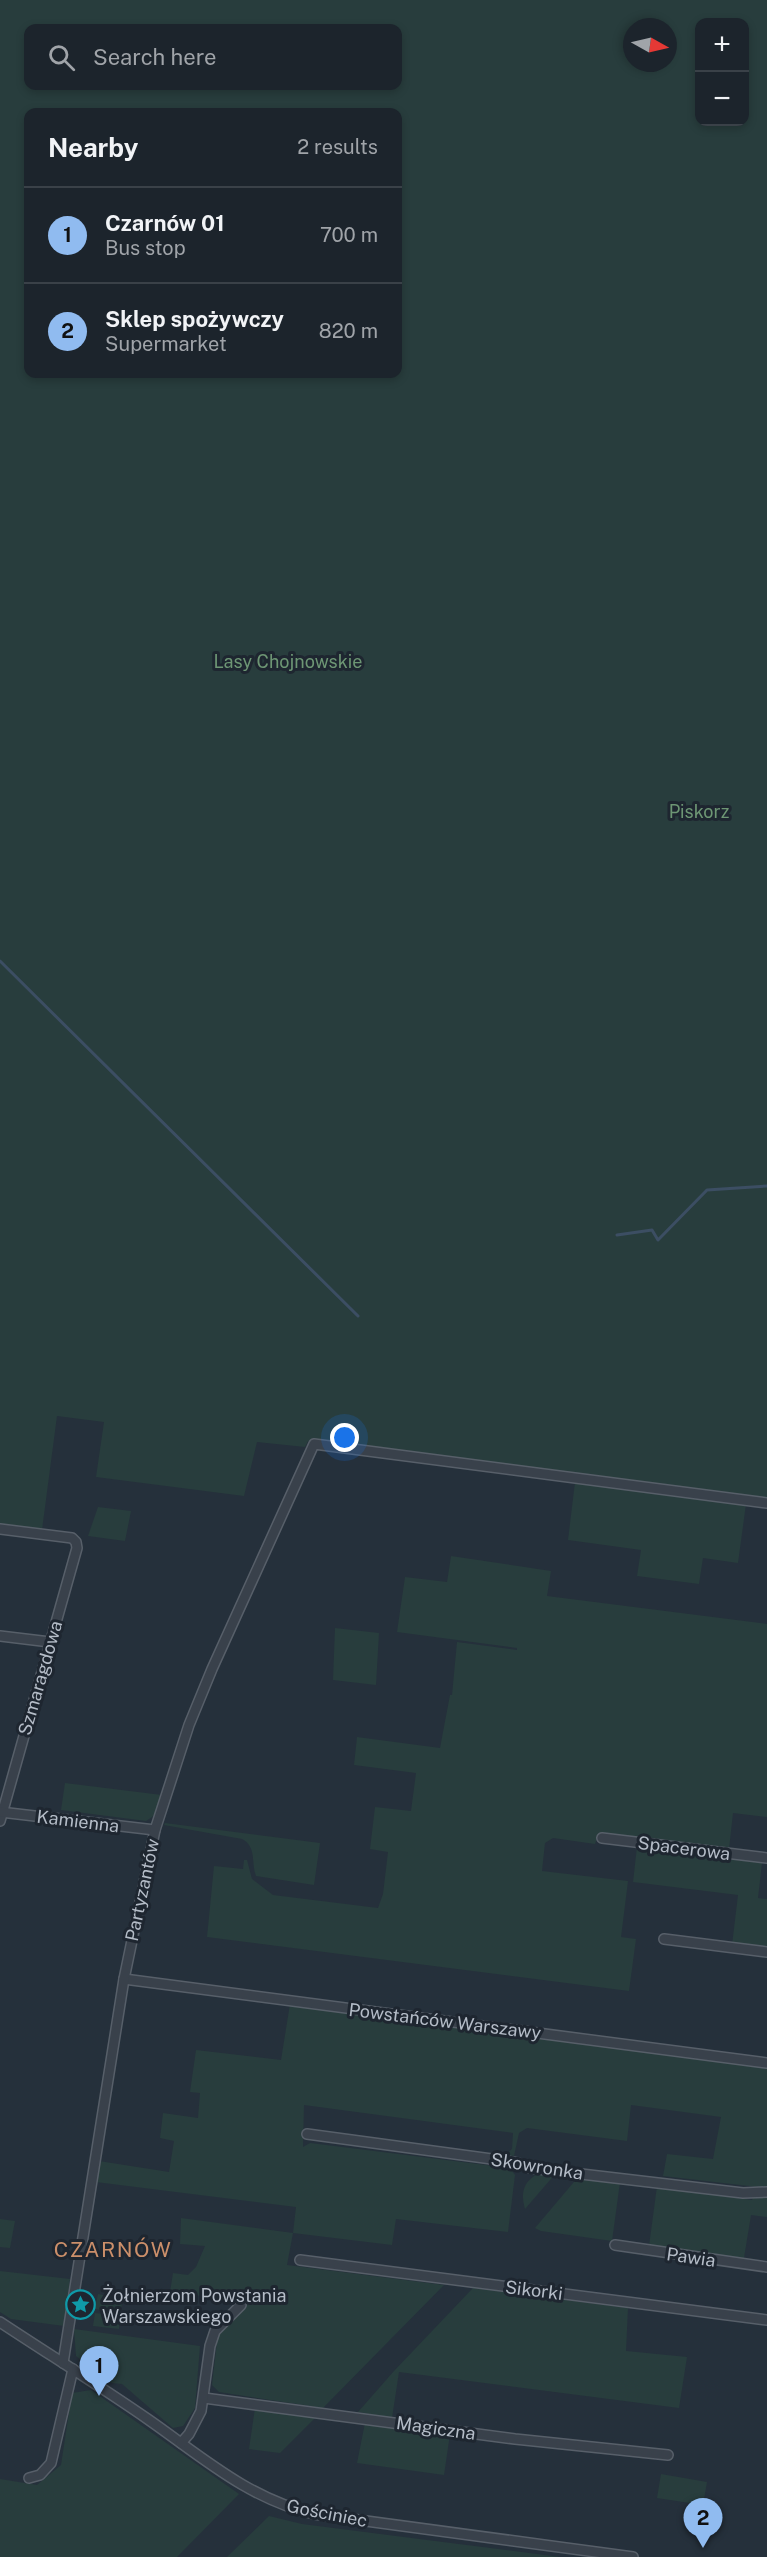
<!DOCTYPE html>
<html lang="en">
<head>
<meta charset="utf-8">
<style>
  :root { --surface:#1c242c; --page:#252c34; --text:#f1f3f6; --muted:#a0a4a9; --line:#3a4148; --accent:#90bbf0 }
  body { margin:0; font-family:"Public Sans",sans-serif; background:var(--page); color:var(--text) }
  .controls { position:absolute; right:18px; top:18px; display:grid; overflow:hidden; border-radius:12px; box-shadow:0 3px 9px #0003 }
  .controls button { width:54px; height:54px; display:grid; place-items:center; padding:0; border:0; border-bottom:2px solid var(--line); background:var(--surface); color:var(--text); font:30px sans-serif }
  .compass { position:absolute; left:623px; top:18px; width:54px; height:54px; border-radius:50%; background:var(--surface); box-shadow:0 3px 9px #0003; rotate:98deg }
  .you { position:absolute; left:345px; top:1438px; width:21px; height:21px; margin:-15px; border:4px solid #fff; border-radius:50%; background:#1a73e8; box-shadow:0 0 0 9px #1a73e833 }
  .badge { display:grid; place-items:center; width:39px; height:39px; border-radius:50%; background:var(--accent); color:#111; font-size:20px; font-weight:700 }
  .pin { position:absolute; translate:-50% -50px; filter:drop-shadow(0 2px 3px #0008) }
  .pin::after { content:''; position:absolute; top:32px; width:21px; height:18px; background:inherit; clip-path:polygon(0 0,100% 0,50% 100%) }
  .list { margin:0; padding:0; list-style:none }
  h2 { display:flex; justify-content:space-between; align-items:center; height:78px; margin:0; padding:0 24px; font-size:26px }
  h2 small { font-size:20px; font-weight:400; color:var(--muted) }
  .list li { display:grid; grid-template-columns:39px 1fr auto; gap:18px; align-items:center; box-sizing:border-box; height:96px; padding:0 24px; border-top:2px solid var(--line) }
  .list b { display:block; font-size:22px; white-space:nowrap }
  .list p { margin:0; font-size:20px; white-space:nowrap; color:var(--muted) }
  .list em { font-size:20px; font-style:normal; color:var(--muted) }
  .icon { flex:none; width:33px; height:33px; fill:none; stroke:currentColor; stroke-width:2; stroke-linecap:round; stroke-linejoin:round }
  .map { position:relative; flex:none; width:767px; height:2557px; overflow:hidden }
  .search { position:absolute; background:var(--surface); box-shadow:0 3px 9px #0003; left:24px; top:24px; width:378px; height:66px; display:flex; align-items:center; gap:15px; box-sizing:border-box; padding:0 21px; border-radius:12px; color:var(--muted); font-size:22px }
  .panel { position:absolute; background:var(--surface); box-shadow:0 3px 9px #0003; left:24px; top:108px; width:378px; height:270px; border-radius:12px }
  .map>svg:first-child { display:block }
  .green { fill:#283d3d; fill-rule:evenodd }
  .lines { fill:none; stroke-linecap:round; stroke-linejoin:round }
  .stream { stroke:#3c4e63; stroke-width:3 }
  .minor-casing { stroke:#575f69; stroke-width:12 }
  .minor { stroke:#39414b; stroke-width:9 }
  .labels { text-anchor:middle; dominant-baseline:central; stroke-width:6; stroke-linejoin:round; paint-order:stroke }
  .park-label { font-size:18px; fill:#6d9674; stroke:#1e2630 }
  .street-label { font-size:18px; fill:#b4bcc7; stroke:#1e2630 }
  .poi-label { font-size:18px; fill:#b4bcc7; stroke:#1e2630; text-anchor:start }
  .quarter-label { font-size:21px; letter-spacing:1.5px; fill:#cc8f6a; stroke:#1e2630 }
</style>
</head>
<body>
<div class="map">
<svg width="767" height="2557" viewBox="0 0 767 2557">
  <rect width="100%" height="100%" fill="#25303b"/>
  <g class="green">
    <path d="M0,0H767V1499L308,1441L305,1447L257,1442L244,1496L96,1477L104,1422L57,1416L42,1530L0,1524ZM700,22H744V122H700ZM632,27H668V63H632ZM28,28H398V86H28ZM28,112H398V374H28Z"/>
    <path d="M575,1482L746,1504L738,1563L703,1558L699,1584L637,1576L641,1550L568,1540Z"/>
    <path d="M98,1507L131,1511L125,1541L88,1536Z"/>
    <path d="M451,1556L551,1571L547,1596L767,1624V1817L733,1813L729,1849L617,1835L615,1837L598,1835L595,1844L553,1838L545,1843L542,1871L628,1881L621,1937L636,1939L629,1991L207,1937L214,1866L243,1869L244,1860H247L252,1879L273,1895L378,1908L383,1894L388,1852L370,1849L375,1807L411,1811L416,1773L354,1765L357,1737L440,1748L450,1695H452L457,1642L517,1650V1648L397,1632L405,1577L447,1582Z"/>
    <path d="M335,1628L379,1633L376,1685L333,1680Z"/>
    <path d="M65,1783L162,1795L155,1815L146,1821L61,1810Z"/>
    <path d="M165,1823L320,1843L314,1885L256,1876C251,1863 257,1847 242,1839L164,1825Z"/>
    <path d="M637,1847L762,1863L758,1898L767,1899V1950L732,1945L738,1895L633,1882Z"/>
    <path d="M290,2004L767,2067V2188L663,2176L667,2154L713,2159L721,2117L631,2105L627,2141L527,2128L519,2133L514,2156L505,2155L512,2149L513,2133L304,2105L303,2147L310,2143L510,2168L515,2175L508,2232L396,2219L392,2245L293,2233L287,2265L444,2285L323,2408L219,2392L212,2385L218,2333L248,2302L170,2292L173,2273L188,2275L196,2267L205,2246L180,2244L181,2218L293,2233L296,2207L96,2182L99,2161L169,2172L174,2141L160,2138L163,2113L198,2118L200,2093L190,2092L196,2050L281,2060Z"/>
    <path d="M540,2173H556L525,2209C520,2192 524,2180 540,2173Z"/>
    <path d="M579,2176L620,2182L612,2241L541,2231L535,2228Z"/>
    <path d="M657,2186L752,2200L754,2195L767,2197V2217L751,2215L744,2258L649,2246Z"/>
    <path d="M0,2219L15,2221L10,2248L0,2247Z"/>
    <path d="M0,2271L70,2279L64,2326L11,2319L0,2312Z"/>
    <path d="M473,2288L628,2308L626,2351L687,2357L679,2408L399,2372L392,2418L358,2412L394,2371Z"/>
    <path d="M98,2294L123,2299L120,2313L95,2309Z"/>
    <path d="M95,2313L120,2316L119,2329L93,2326Z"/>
    <path d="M74,2329L200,2346L195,2408L183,2426L173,2428L122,2384L112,2383L76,2356Z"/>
    <path d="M91,2390L239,2494L177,2557H0V2479L37,2485L61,2465L72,2393Z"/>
    <path d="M255,2408L316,2417L280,2453L249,2449Z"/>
    <path d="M365,2423L450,2434L444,2475L357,2463Z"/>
    <path d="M661,2474L707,2482L703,2505L657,2498Z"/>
    <path d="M269,2516L302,2524L560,2557H227Z"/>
  </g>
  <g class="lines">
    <g class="stream">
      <path d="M0,961L358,1316"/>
      <path d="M617,1235L652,1230L658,1240L707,1190L767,1186"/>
    </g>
    <defs>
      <g id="minor">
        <path d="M0,1529L72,1538L76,1542L77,1548L0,1821"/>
        <path d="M0,1636L50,1642"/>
        <path d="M0,1812L155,1830"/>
        <path d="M602,1838L767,1858"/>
        <path d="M664,1939L767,1952"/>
        <path d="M124,1979L767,2063"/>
        <path d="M307,2134L499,2160L518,2163L530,2168L743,2193L767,2192"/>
        <path d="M615,2245L767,2267"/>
        <path d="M300,2260L767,2320"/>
        <path d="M0,2322C50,2355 100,2386 149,2420C202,2457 249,2499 314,2514L633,2557"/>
        <path d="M63,2363L124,1979L155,1830L189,1725L212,1669L314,1444L767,1503"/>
        <path d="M204,2398L515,2439L668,2455"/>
        <path d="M181,2443L189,2434L201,2411L210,2346L215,2331L241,2305"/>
        <path d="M29,2478L40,2475L51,2463L73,2369"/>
      </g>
    </defs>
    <use href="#minor" class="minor-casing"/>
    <use href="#minor" class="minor"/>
  </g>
  <defs>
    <symbol id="sight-ring" viewBox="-11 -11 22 22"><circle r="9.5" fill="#1e2630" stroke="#0f9aa8" stroke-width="1.5"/><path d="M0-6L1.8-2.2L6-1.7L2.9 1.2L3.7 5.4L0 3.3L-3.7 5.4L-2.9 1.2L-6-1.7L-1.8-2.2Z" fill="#0f9aa8"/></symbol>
  </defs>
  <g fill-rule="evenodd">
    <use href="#sight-ring" x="64" y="2288" width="33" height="33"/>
  </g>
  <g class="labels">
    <g class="park-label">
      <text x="288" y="661">Lasy Chojnowskie</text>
      <text x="699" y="811">Piskorz</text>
    </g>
    <g class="street-label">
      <text transform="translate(40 1678) rotate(-74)">Szmaragdowa</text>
      <text transform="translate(78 1821) rotate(7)">Kamienna</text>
      <text transform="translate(684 1848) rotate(7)">Spacerowa</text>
      <text transform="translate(142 1890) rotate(-78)">Partyzantów</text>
      <text transform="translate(445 2021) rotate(7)">Powstańców Warszawy</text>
      <text transform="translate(537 2166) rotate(9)">Skowronka</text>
      <text transform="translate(691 2257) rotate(8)">Pawia</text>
      <text transform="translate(534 2290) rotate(7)">Sikorki</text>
      <text transform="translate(436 2428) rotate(8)">Magiczna</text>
      <text transform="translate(327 2513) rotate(11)">Gościniec</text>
    </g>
    <g class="poi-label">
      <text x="102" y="2295">Żołnierzom Powstania<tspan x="102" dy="21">Warszawskiego</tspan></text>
    </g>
    <g class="quarter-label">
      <text x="113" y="2249">CZARNÓW</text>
    </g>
  </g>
</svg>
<div class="controls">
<button>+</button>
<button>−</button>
</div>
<svg class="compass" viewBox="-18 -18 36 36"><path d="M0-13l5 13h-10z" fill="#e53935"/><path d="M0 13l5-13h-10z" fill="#a0a4a9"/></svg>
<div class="you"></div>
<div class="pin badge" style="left:99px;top:2396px">1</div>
<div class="pin badge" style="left:703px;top:2548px">2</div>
<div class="search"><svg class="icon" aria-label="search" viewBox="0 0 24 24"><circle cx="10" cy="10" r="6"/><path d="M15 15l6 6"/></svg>Search here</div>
<section class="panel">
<h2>Nearby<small>2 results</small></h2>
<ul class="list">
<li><span class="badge">1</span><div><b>Czarnów 01</b><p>Bus stop</p></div><em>700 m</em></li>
<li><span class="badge">2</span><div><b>Sklep spożywczy</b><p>Supermarket</p></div><em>820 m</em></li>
</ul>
</section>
</div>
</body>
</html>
